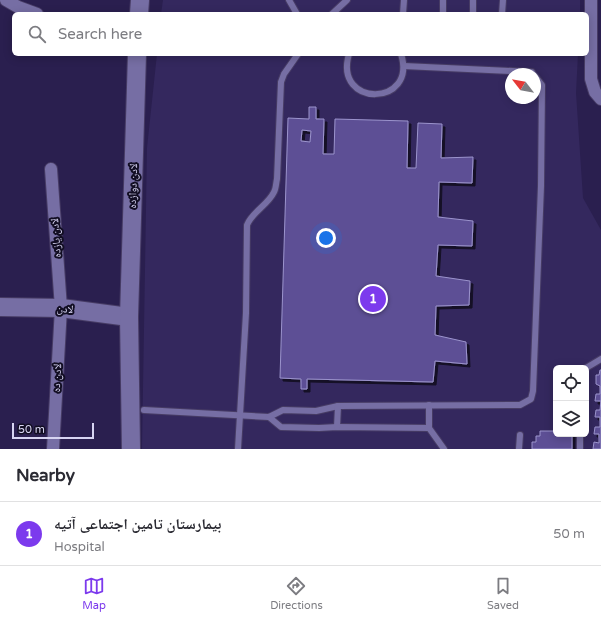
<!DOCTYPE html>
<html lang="en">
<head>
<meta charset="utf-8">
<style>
  :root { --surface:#fff; --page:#f2f2f3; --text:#2b2b33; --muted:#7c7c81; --line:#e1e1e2; --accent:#7c3aed }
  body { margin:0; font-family:"Varela Round","Noto Naskh Arabic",sans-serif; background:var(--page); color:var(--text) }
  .controls { position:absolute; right:12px; bottom:12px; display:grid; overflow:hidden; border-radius:6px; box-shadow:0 2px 10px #0003 }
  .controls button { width:36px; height:36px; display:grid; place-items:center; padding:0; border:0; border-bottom:1px solid var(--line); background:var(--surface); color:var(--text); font:20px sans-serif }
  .compass { position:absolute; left:505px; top:68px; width:36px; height:36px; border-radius:50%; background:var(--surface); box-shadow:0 2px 10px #0003; rotate:301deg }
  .scale { position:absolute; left:12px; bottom:10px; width:82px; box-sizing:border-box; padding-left:4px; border:2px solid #d7d4f2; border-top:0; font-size:11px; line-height:14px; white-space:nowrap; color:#d7d4f2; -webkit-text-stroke:3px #120e23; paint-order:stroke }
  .you { position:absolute; left:326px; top:238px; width:14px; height:14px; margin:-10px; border:3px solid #fff; border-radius:50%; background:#1a73e8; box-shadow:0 0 0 6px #1a73e833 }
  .badge { display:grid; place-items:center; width:26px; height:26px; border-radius:50%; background:var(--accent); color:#fff; font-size:13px; font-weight:700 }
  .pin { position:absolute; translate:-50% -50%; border:2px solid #fff; box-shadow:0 1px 4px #0006 }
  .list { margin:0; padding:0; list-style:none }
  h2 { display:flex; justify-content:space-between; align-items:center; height:52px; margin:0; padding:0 16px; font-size:17px }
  h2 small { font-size:13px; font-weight:400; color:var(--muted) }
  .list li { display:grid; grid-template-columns:26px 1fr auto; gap:12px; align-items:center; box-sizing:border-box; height:64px; padding:0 16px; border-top:1px solid var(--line) }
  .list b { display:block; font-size:15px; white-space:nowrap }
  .list p { margin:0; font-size:13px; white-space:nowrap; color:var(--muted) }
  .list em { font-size:13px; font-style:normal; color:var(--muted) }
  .icon { flex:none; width:22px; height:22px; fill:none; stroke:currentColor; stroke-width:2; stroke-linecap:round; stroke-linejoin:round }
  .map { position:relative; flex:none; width:601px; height:449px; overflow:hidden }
  .search { position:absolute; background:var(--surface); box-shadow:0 2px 10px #0003; left:12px; right:12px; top:12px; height:44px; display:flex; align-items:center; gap:10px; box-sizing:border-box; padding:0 14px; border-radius:6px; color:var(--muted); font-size:15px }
  .sheet { height:116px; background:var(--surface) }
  nav { display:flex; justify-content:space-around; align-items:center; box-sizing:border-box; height:56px; border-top:1px solid var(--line); background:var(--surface); font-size:11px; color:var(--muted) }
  nav a { display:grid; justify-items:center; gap:2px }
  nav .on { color:var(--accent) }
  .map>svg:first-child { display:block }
  .built { fill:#34285e; fill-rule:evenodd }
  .building { fill:#5d5095; stroke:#9c94cd; fill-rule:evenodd; filter:url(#shadow) }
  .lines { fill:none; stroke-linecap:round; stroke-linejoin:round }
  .lane-casing { stroke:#473c65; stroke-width:8 }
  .street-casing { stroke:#473c65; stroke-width:14 }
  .secondary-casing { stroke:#473c65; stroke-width:20 }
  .lane { stroke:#766ea4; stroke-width:6 }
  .street { stroke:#766ea4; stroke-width:12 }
  .secondary { stroke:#766ea4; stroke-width:18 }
  .labels { text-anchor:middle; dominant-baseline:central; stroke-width:4; stroke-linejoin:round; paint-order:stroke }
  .street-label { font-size:11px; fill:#d7d4f2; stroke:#120e23 }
</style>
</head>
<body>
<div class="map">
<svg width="601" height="449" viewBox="0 0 601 449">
  <defs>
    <filter id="shadow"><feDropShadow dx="3" dy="3" stdDeviation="0" flood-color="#0009"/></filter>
  </defs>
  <rect width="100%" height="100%" fill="#2a1f4f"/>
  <g class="built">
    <path d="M163,0H580V14H161Z"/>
    <path d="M157,54H578L576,93L583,198L601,230V449H142L147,148ZM511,74H535V98H511ZM556,368H586V434H556Z"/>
  </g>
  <g class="building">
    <path d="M309,107H316V119H324L323,154H334L335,119L408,121L407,168H416L418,123L442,124L441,158L473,157L472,183L439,182L438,217L473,221L472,246L438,245L436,276L470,281L469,305L436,306L435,335L466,342L467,364L435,361L433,382L307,379V389H301V379L280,378L288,118L309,119ZM302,130L311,131L310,142L301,141Z"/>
    <path d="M600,370H601V449H593L594,442L599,443V434H594L595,427H600V417H595L596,410H600L601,401H595L596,394H600V386L596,384V375H599Z"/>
    <path d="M540,431H556V434H572V449H532V442H536V436H540Z"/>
  </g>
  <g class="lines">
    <defs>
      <g id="lane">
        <path d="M289,0L297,14"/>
        <path d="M332,14L347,0"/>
        <path d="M403,14L404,0"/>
        <path d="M443,14V0"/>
        <path d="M473,14V0"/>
        <path d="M502,14L503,0"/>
        <path d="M349,54C333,108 418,107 401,54"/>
        <path d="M404,66L532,72L533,74"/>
        <path d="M586,368L601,359"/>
        <path d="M429,405V428L444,449"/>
        <path d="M144,410L269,417L283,410L316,411L338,406L520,405L531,399L533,391L541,186L542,85L535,76"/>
        <path d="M269,417L281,427L319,428L337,427L429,428"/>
        <path d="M337,427L338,406"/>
        <path d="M238,449L246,313L247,225C252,212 268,205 274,192C276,189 276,183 277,179L281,82L284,74L298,54"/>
        <path d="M519,449L520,435"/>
        <path d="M580,449V434"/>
      </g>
      <g id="street">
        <path d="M6,0L18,7L37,14"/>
        <path d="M591,0V79L595,92L601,99"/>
        <path d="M51,169L61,308L53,449"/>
      </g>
      <g id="secondary">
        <path d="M139,14L140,0"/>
        <path d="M0,307L61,308L129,317"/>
        <path d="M131,449L129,317L137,54"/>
      </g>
    </defs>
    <use href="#lane" class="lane-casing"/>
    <use href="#street" class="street-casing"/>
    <use href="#secondary" class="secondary-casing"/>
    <use href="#lane" class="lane"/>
    <use href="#street" class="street"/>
    <use href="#secondary" class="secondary"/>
  </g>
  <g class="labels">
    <g class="street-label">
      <text transform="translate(133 186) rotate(-88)">لادن دوازده</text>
      <text transform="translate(56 238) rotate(-94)">لادن یازده</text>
      <text transform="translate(65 309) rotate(5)">لادن</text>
      <text transform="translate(57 378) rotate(-87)">لادن ده</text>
    </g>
  </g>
</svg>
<div class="controls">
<button><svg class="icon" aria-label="locate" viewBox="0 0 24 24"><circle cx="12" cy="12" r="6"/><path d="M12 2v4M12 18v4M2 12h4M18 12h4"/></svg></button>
<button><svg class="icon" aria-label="layers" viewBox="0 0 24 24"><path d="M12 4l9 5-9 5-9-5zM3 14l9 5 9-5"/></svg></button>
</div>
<svg class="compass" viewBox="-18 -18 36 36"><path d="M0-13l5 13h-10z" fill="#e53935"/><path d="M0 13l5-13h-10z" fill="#7c7c81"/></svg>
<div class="scale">50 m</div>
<div class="you"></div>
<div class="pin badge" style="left:373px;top:299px">1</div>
<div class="search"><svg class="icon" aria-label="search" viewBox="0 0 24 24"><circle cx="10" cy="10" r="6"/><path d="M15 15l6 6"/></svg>Search here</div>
</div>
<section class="sheet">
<h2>Nearby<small></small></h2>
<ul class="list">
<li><span class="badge">1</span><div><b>بیمارستان تامین اجتماعی آتیه</b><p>Hospital</p></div><em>50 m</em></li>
</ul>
</section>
<nav>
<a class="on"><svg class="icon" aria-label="map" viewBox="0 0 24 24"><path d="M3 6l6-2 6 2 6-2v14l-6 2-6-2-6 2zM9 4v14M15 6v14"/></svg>Map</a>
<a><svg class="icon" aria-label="directions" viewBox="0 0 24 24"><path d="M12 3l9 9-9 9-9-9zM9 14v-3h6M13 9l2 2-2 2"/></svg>Directions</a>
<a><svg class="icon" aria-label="saved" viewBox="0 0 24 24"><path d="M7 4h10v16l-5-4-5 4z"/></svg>Saved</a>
</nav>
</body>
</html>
